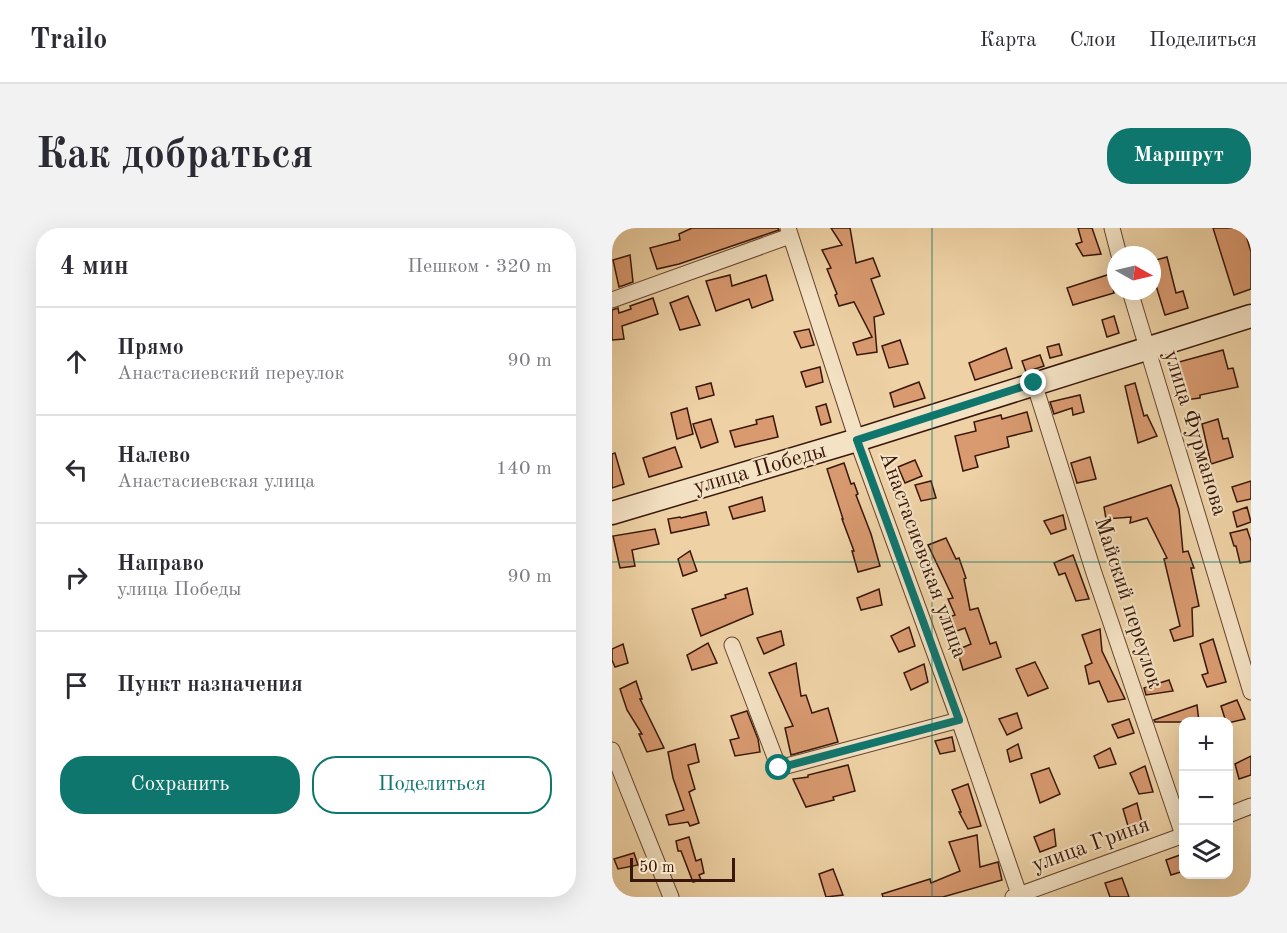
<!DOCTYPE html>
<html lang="ru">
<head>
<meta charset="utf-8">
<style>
  :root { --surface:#fff; --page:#f2f2f3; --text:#2b2b33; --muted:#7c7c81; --line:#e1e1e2; --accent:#0f766e }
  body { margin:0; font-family:"Old Standard TT",serif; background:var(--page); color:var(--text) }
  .controls { position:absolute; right:18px; bottom:18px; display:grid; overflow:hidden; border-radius:12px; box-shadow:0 6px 24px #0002 }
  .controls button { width:54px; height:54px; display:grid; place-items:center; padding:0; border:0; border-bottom:2px solid var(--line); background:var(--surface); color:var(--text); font:30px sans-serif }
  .compass { position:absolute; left:495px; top:18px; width:54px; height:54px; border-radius:50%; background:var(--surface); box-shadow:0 6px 24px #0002; rotate:98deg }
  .scale { position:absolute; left:18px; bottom:15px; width:105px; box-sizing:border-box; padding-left:6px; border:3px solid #381609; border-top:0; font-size:16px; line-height:21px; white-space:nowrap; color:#381609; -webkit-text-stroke:4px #f4e2c4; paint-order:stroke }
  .stop { position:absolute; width:18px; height:18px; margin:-14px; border:4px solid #0f766e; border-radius:50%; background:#fff }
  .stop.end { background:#0f766e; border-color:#fff; box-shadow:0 2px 6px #0008 }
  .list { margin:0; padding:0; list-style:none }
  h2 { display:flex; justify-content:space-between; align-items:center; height:78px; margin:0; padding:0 24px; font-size:26px }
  h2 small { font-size:20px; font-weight:400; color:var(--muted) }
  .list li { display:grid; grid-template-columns:39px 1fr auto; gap:18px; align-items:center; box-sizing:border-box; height:108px; padding:0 24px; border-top:2px solid var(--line) }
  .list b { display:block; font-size:22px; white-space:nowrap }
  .list p { margin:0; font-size:20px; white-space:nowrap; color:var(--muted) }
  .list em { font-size:20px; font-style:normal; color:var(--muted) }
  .actions { display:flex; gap:12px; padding:18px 24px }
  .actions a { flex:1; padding:14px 0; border:2px solid var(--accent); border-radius:24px; text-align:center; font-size:21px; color:var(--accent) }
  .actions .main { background:var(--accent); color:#fff }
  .icon { flex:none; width:33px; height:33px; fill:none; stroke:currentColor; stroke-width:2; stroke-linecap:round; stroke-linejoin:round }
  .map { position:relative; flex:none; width:639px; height:669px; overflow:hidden; border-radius:24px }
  header { display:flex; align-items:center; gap:36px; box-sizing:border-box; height:84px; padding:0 30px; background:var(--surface); border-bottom:2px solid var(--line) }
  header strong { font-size:28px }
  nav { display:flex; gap:33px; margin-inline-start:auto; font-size:21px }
  .intro { display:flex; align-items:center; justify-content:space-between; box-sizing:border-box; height:144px; padding:0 36px }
  h1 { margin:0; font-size:42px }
  .button { padding:15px 27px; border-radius:24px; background:var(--accent); color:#fff; font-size:21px; font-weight:700 }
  main { display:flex; gap:36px; padding:0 36px }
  aside { flex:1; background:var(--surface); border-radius:24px; box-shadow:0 6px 24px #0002 }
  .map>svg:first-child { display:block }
  .building { fill:#d99a70; stroke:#381609; stroke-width:1.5 }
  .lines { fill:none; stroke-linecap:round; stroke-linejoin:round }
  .street-casing { stroke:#664530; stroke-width:17 }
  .secondary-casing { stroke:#381609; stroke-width:25 }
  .street { stroke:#f4e2c4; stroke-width:15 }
  .secondary { stroke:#f4e2c4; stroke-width:22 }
  .route { stroke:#0f766e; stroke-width:8 }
  .grid { fill:none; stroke:#0f766e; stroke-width:1.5; stroke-opacity:0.55 }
  .labels { text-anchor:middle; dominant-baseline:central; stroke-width:4.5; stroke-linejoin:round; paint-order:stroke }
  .street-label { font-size:22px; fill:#381609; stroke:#f4e2c4 }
</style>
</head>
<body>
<header>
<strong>Trailo</strong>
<nav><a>Карта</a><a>Слои</a><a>Поделиться</a></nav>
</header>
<div class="intro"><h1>Как добраться</h1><a class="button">Маршрут</a></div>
<main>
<aside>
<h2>4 мин<small>Пешком · 320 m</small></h2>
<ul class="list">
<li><svg class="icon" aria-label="ahead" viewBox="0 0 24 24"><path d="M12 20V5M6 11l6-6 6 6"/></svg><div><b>Прямо</b><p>Анастасиевский переулок</p></div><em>90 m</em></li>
<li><svg class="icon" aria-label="left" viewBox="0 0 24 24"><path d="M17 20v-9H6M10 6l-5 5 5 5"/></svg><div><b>Налево</b><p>Анастасиевская улица</p></div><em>140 m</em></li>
<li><svg class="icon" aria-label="right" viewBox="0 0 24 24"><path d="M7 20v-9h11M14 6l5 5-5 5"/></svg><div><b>Направо</b><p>улица Победы</p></div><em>90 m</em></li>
<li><svg class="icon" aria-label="arrive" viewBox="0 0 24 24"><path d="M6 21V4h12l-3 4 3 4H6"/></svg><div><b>Пункт назначения</b></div></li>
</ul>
<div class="actions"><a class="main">Сохранить</a><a>Поделиться</a></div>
</aside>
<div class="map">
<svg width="639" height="669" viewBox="0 0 639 669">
  <rect width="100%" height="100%" fill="#eed2a5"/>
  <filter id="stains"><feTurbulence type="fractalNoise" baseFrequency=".00333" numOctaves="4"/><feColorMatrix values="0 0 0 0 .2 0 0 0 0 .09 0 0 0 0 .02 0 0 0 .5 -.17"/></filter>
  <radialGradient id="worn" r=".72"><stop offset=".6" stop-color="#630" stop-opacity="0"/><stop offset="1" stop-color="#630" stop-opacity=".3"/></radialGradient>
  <g class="building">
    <path d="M80,0H166L167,2L67,36L45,41L38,20L68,12L67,6Z"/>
    <path d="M219,0H238L244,35L261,30L268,48L259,51L272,86L262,89L265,124L245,127L241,115L260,109L242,74L227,78L223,67L225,66L215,41L219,40L210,22L230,17Z"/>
    <path d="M466,0H480L489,26L471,28L464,16L470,14Z"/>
    <path d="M601,0H632L639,24V61L622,67Z"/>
    <path d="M18,27L21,54L7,59L1,32Z"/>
    <path d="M555,29L564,65L571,63L576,80L553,87L542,51L540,52V33Z"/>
    <path d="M498,46L502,65L461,77L455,60Z"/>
    <path d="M118,47L120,58L154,47L161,72L140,80L137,71L104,83L94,53Z"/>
    <path d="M76,68L88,97L68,102L58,75Z"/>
    <path d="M41,70L46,86L10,98L12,111L0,112V82L6,80L7,85L19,81L18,78Z"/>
    <path d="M502,88L507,105L495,109L490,92Z"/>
    <path d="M197,101L202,117L189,120L182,104Z"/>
    <path d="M288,112L296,136L277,140L270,118Z"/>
    <path d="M447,116L450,127L438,130L435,119Z"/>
    <path d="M394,120L400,140L363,152L357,135Z"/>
    <path d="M611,122L616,141L621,140L626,159L588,167V170L572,172L570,160L574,159L567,134Z"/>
    <path d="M428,127L432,138L414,144L410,133Z"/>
    <path d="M208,139L211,154L194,159L189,144Z"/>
    <path d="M307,154L313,170L282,179L278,165Z"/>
    <path d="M99,155L102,167L87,171L84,159Z"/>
    <path d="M523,155L532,188L535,187L545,208L526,215L513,158Z"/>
    <path d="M468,167L472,184L461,187L460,180L442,186L438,174Z"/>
    <path d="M214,176L219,194L209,197L204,179Z"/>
    <path d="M75,180L81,206L65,211L59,185Z"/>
    <path d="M415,184L420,203L395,209L397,219L363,228L366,239L351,243L343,208L364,203L362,194L389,187L390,191Z"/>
    <path d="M161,188L166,209L123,219L118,203L145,196L144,192Z"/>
    <path d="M99,191L106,214L89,220L81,196Z"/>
    <path d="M606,191L611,211L616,210L621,229L599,236L590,196Z"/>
    <path d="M63,219L70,239L37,249L31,230Z"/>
    <path d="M3,225L12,256L0,260V226Z"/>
    <path d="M478,229L484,251L465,255L459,235Z"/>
    <path d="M303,232L310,248L293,255L286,239Z"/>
    <path d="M232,235L239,256L242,255L246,266L244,267L259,306L268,338L246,344L240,323H242L230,291H231L215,241Z"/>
    <path d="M319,253L324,270L309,273L303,257Z"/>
    <path d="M639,253V271L625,274L620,259Z"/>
    <path d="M559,257L567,281L571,324L576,323L582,340H579L587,378L580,380L581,408L562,413L558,402L568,398L552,331L555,330L535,290L518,295L519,289L494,291L492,279Z"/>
    <path d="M150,269L153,283L121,291L117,279Z"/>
    <path d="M635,279L639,294L625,299L621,284Z"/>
    <path d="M94,284L97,297L59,305L56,291L68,289L69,290Z"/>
    <path d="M451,287L454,301L439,306L432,293Z"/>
    <path d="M43,301L47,316L20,322L23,338L8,340L1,308Z"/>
    <path d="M635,301L639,313V333L628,335L624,318H622L618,305Z"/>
    <path d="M334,310L344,331L347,330L354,350L352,351L358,382L366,380L378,416L384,414L389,429L351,442L345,422L359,416L353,400L339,405L334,390L343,387L336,371L341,370L316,317Z"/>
    <path d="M78,323L85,343L71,348L66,331Z"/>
    <path d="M461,327L477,371L464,373L453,345L447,347L442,335Z"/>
    <path d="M135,360L141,386L89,408L80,381L114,370L113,367Z"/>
    <path d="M267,361L270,377L249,382L245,370Z"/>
    <path d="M297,399L303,418L287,424L279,408Z"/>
    <path d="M488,401L490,423L513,471L496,474L487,453L477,456L473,438L480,435L470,407Z"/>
    <path d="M169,403L172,417L152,426L145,410Z"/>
    <path d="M601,411L614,454L595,459L590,447L596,445L588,416Z"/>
    <path d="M96,415L105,435L80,442L75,427Z"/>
    <path d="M11,416L16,435L3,439L0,432V421Z"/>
    <path d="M423,434L436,460L416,468L404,441Z"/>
    <path d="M184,435L189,468L194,467L200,485L216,480L226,514L179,527L173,500L181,498L157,445Z"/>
    <path d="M312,436L316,454L299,462L292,445Z"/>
    <path d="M557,452L561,463L534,467L532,460Z"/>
    <path d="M24,453L30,471H28L52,520L35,524L27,506H30L15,482L8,461Z"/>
    <path d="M625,472L633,491L616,495L614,494L609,478Z"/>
    <path d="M585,477L587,494H543L542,492Z"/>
    <path d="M135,483L146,511L148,524L123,528L118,512L127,510L119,488Z"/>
    <path d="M405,485L410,500L395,507L387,491Z"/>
    <path d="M517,491L522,505L506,510L500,497Z"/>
    <path d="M340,509L343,523L328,526L323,513Z"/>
    <path d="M83,516L87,534L76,537L83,561L77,564L87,595L78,598L76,594L57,597L54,587L72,582L61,550L56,524Z"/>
    <path d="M406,516L410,530L398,534L395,522Z"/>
    <path d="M498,520L504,536L487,540L482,528Z"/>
    <path d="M639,528V547L627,551L623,536Z"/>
    <path d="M236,537L243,563L221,569L222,572L194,579L181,551L196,549V547Z"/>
    <path d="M533,538L541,564L527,566L518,545Z"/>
    <path d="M437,540L448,566L428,575L419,546Z"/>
    <path d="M356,556L369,598L356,601L347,584H349L340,562Z"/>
    <path d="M525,575L530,595L516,598L511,581Z"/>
    <path d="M442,601L444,618L428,624L422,609Z"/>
    <path d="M365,607L368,639L386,634L390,652L331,669H271L270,666L318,651L319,655L348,643L337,614Z"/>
    <path d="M77,609L84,633L89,631L92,645L87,647L89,652L81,654L69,623H66L64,613Z"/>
    <path d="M22,625L26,637L6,641L2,631Z"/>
    <path d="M568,627L572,643L559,647L554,632Z"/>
    <path d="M221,641L231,667L214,669L207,646Z"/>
    <path d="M510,650L517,669H498L493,655Z"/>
  </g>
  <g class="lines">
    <defs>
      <g id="street">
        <path d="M176,0L245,212L347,492L408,669"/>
        <path d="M500,0L507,27"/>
        <path d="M518,63L639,464"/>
        <path d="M0,72L178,8"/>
        <path d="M422,155L482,345L571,607"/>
        <path d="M120,417L167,540L347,492"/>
        <path d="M0,522L59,669"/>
        <path d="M616,587L639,578"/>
        <path d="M401,669L572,607"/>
      </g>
      <path id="secondary" d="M0,285L245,212L639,88"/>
    </defs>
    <use href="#street" class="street-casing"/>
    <use href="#secondary" class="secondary-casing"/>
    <use href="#street" class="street"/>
    <use href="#secondary" class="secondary"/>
  </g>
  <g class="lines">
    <path class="route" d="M167,540L347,492L245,212L422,155"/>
  </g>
  <path class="grid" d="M320,0V669M0,334H639"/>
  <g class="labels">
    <g class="street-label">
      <text transform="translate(583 205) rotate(73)">улица Фурманова</text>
      <text transform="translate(148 241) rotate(-16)">улица Победы</text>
      <text transform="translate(311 327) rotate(70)">Анастасиевская улица</text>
      <text transform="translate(516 375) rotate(72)">Майский переулок</text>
      <text transform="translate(479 617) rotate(-20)">улица Гриня</text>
    </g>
  </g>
  <rect width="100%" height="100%" filter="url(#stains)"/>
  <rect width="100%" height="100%" fill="url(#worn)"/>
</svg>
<div class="controls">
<button>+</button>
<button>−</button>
<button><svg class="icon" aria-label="layers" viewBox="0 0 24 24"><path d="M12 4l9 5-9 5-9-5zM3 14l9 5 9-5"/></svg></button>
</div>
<svg class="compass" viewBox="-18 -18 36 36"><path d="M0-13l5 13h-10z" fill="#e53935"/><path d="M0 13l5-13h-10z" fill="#7c7c81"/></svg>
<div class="scale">50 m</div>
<div class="stop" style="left:167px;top:540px"></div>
<div class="stop end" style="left:422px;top:155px"></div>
</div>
</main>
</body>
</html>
